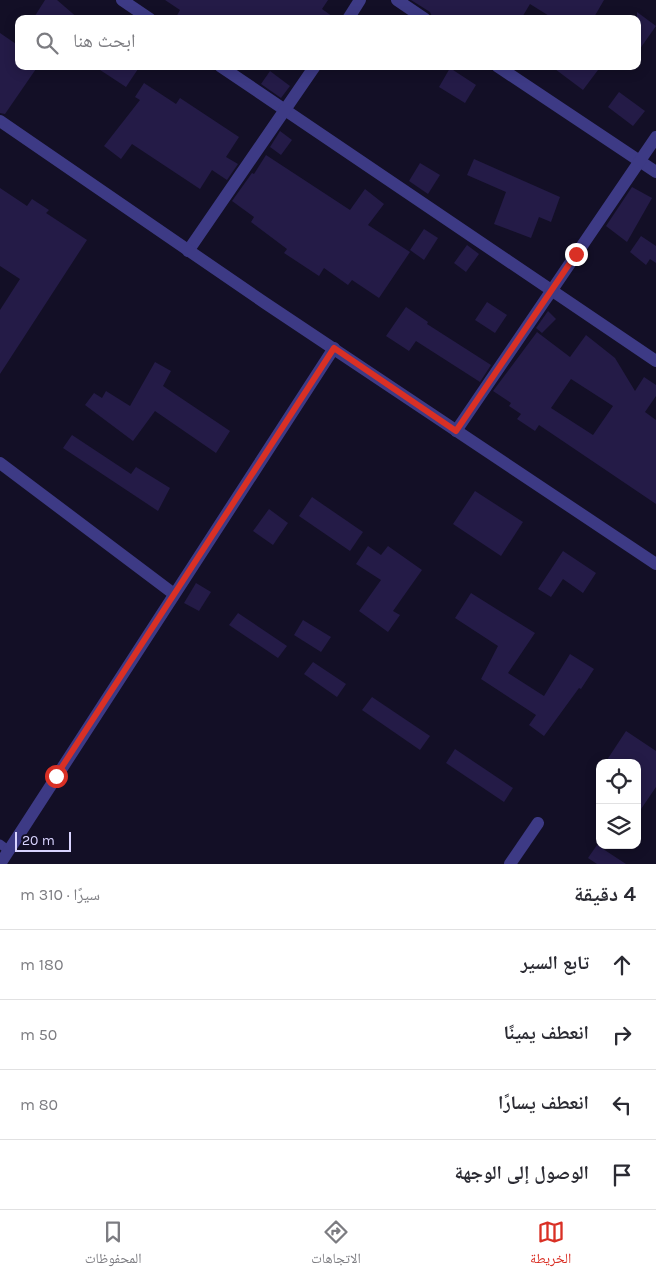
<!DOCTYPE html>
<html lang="ar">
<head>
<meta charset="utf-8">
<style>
  :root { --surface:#fff; --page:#f7f7f7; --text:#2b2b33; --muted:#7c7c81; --line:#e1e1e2; --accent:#d93025 }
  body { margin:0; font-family:Karla,"Noto Naskh Arabic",sans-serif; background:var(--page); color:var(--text); direction:rtl }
  .controls { position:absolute; right:15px; bottom:15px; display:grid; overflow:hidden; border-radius:10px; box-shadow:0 2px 12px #0003 }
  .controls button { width:45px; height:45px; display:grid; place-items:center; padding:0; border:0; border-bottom:1px solid var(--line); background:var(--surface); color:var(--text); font:25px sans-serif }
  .scale { position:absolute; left:15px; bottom:12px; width:56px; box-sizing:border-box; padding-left:5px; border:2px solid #d9d4ff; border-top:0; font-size:14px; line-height:18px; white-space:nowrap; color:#d9d4ff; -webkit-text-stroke:4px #130f26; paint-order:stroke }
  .stop { position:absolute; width:15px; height:15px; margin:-11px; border:4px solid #d93025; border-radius:50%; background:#fff }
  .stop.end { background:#d93025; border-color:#fff; box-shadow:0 1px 5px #0008 }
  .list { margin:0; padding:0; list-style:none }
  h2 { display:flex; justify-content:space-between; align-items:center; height:65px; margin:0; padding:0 20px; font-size:21px }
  h2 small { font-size:16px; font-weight:400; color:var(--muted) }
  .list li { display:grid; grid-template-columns:32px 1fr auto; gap:15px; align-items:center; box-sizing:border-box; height:70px; padding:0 20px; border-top:1px solid var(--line) }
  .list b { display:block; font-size:19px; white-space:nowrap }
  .list em { font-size:16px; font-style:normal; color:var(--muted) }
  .icon { flex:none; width:28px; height:28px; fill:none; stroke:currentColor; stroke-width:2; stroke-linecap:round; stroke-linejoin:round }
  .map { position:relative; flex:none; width:656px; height:864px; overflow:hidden; direction:ltr }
  .search { position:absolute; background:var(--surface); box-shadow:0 2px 12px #0003; left:15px; right:15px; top:15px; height:55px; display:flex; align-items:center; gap:12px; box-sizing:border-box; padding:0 18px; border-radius:10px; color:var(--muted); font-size:19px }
  .sheet { height:345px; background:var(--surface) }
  nav { display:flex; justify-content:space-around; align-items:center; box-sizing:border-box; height:70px; border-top:1px solid var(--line); background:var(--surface); font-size:14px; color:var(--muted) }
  nav a { display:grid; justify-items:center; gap:2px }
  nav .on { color:var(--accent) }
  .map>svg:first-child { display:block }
  .building { fill:#241b47; fill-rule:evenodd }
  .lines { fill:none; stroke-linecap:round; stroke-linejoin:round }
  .service { stroke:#3d3a85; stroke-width:9 }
  .minor { stroke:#3d3a85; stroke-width:12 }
  .tertiary { stroke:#3d3a85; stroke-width:12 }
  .route { stroke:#d93025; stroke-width:6 }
</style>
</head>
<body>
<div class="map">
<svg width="656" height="864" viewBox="0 0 656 864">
  <rect width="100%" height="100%" fill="#130f26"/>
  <g class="building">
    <path d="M45,0H57L79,19H33Z"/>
    <path d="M165,0H328L322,9L336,19H175L180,10Z"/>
    <path d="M411,0H604L593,19H554L530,4L521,19H433L430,12Z"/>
    <path d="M637,12L656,26L637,53Z"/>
    <path d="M0,33L19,46V66H38L5,114L0,113Z"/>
    <path d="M94,66H140L126,87Z"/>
    <path d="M551,66H601L583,90Z"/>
    <path d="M450,68L476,85L465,103L439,87Z"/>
    <path d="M270,71L290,86L281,98L261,84Z"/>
    <path d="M144,83L176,104L180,98L239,137L226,157L238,164L227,180L212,170L200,189L132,144L121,159L104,146L140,100L135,97Z"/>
    <path d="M619,92L645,111L633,126L608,107Z"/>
    <path d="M280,131L292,140L281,155L270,147Z"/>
    <path d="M266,155L350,210L365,189L384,204L368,225L410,252L379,298L352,280L348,285L324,268L319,276L284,253L287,249L251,222L254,217L232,201L252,173L254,174Z"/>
    <path d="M474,159L560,197L551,222L539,217L531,238L494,224L506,192L467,175Z"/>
    <path d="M420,163L440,175L428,194L409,181Z"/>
    <path d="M632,187L652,198L627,242L606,226Z"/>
    <path d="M0,188L27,206L32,199L49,210L46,213L87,240L0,374V310L20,279L0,266Z"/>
    <path d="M424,229L438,238L424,260L410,250Z"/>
    <path d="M641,236L656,246V263L650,259L646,265L630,252Z"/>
    <path d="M467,245L479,254L466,272L454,263Z"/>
    <path d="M487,302L507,315L495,333L475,320Z"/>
    <path d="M406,307L428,322L427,324L491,365L480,382L416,341L409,351L386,336Z"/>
    <path d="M548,311L556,319L542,333L536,328Z"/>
    <path d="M537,332L570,357L586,335L615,358L635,391L644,377L656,385V396L645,412L656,420V504L539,425L535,431L517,419L521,414L509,406L511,403L493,391ZM571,379L613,406L593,435L551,408Z"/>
    <path d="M155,362L171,371L163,386L230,431L216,453L155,411L133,441L85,405L94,393L102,398L106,391L130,406Z"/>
    <path d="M72,435L131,474L136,467L170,488L158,511L63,448Z"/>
    <path d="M475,491L523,522L501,556L453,524Z"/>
    <path d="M312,497L363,532L350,551L299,516Z"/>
    <path d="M269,509L288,523L273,545L253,531Z"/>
    <path d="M368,546L381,555L388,546L422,570L393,611L400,615L388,632L359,611L381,580L356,564Z"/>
    <path d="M563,551L596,573L583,593L563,579L551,597L538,589Z"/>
    <path d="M196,583L211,592L199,611L184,603Z"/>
    <path d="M471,593L535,633L508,673L544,696L570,654L594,669L581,689L579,688L544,736L529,725L536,715L481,679L498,646L455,618Z"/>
    <path d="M238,613L287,646L278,658L229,625Z"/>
    <path d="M303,620L331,637L321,652L294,635Z"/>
    <path d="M313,662L346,684L337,697L304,674Z"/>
    <path d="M372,697L430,736L420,750L362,710Z"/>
    <path d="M626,731L656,751V787L637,815V763H605Z"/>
    <path d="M455,749L513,788L504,802L446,763Z"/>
    <path d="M597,845L626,864H597L588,858Z"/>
  </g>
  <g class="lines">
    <path class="service" d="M0,844L8,850"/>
    <g class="minor">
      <path d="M122,0L150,19"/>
      <path d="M397,0L425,19"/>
      <path d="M348,19L360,0"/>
      <path d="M220,66L656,361"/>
      <path d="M497,66L656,172"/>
      <path d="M188,251L315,66"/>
      <path d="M456,431L656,137"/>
      <path d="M0,463L174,594"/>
      <path d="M0,864L334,348"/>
      <path d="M510,864L538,823"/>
    </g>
    <path class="tertiary" d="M0,121L265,303L656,564"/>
  </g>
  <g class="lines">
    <path class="route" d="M56,776L334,348L456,431L576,254"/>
  </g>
</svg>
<div class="controls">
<button><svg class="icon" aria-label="locate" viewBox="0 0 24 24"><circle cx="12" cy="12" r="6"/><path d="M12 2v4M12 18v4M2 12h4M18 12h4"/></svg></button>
<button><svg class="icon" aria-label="layers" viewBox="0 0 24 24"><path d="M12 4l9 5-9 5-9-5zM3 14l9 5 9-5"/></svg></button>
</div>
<div class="scale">20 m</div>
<div class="stop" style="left:56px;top:776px"></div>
<div class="stop end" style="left:576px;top:254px"></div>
<div class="search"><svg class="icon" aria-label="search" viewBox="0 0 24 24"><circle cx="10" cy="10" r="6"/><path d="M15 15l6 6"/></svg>ابحث هنا</div>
</div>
<section class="sheet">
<h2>4 دقيقة<small>سيرًا · 310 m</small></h2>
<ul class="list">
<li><svg class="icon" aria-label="ahead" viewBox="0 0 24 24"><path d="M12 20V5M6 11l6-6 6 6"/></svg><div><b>تابع السير</b></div><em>180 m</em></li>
<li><svg class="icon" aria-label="right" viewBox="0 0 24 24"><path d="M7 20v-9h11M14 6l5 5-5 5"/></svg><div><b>انعطف يمينًا</b></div><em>50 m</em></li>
<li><svg class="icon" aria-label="left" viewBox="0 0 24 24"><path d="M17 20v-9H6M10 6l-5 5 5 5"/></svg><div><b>انعطف يسارًا</b></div><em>80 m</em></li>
<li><svg class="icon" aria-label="arrive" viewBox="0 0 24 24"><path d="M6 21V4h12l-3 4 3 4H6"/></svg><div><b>الوصول إلى الوجهة</b></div></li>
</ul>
</section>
<nav>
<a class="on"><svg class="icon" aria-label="map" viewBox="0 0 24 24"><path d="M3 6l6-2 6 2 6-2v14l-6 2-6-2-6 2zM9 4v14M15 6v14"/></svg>الخريطة</a>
<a><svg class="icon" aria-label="directions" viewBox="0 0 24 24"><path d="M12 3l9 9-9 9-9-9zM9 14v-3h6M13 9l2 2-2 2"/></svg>الاتجاهات</a>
<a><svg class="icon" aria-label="saved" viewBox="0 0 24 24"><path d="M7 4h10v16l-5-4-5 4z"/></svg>المحفوظات</a>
</nav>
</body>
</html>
